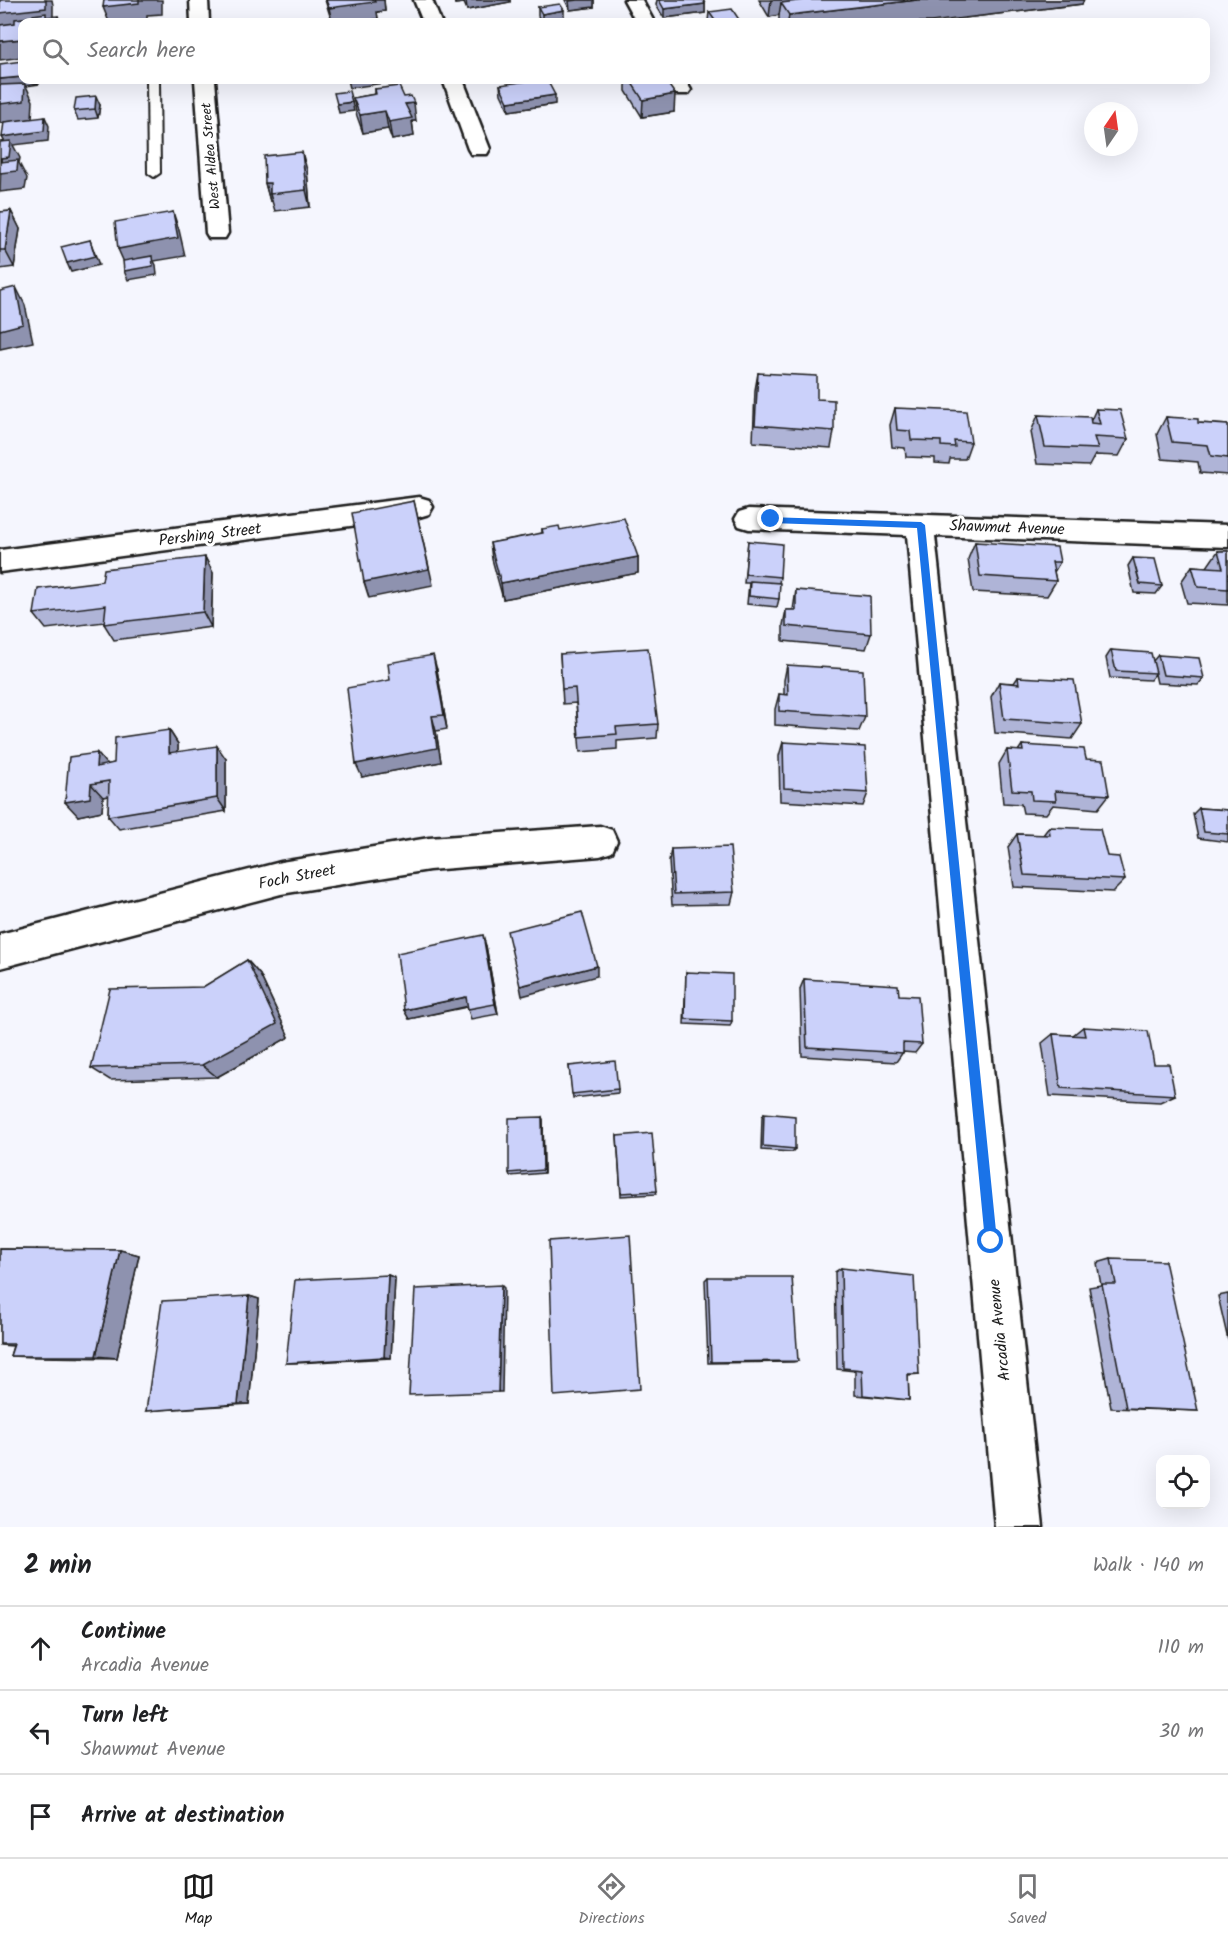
<!DOCTYPE html>
<html lang="en">
<head>
<meta charset="utf-8">
<style>
  :root { --surface:#fff; --page:#f6f6f6; --text:#202124; --muted:#757577; --line:#e0e0e0; --accent:#1c1c1c }
  body { margin:0; font-family:Kalam,sans-serif; background:var(--page); color:var(--text) }
  .controls { position:absolute; right:18px; bottom:18px; display:grid; overflow:hidden; border-radius:12px; box-shadow:0 6px 24px #0002 }
  .controls button { width:54px; height:54px; display:grid; place-items:center; padding:0; border:0; border-bottom:2px solid var(--line); background:var(--surface); color:var(--text); font:30px sans-serif }
  .compass { position:absolute; left:1084px; top:102px; width:54px; height:54px; border-radius:50%; background:var(--surface); box-shadow:0 6px 24px #0002; rotate:13deg }
  .stop { position:absolute; width:18px; height:18px; margin:-14px; border:4px solid #1a73e8; border-radius:50%; background:#fff }
  .stop.end { background:#1a73e8; border-color:#fff; box-shadow:0 2px 6px #0008 }
  .list { margin:0; padding:0; list-style:none }
  h2 { display:flex; justify-content:space-between; align-items:center; height:78px; margin:0; padding:0 24px; font-size:26px }
  h2 small { font-size:20px; font-weight:400; color:var(--muted) }
  .list li { display:grid; grid-template-columns:39px 1fr auto; gap:18px; align-items:center; box-sizing:border-box; height:84px; padding:0 24px; border-top:2px solid var(--line) }
  .list b { display:block; font-size:22px; white-space:nowrap }
  .list p { margin:0; font-size:20px; white-space:nowrap; color:var(--muted) }
  .list em { font-size:20px; font-style:normal; color:var(--muted) }
  .icon { flex:none; width:33px; height:33px; fill:none; stroke:currentColor; stroke-width:2; stroke-linecap:round; stroke-linejoin:round }
  .map { position:relative; flex:none; width:1228px; height:1527px; overflow:hidden }
  .search { position:absolute; background:var(--surface); box-shadow:0 6px 24px #0002; left:18px; right:18px; top:18px; height:66px; display:flex; align-items:center; gap:15px; box-sizing:border-box; padding:0 21px; border-radius:12px; color:var(--muted); font-size:22px }
  .sheet { height:330px; background:var(--surface) }
  nav { display:flex; justify-content:space-around; align-items:center; box-sizing:border-box; height:84px; border-top:2px solid var(--line); background:var(--surface); font-size:16px; color:var(--muted) }
  nav a { display:grid; justify-items:center; gap:3px }
  nav .on { color:var(--accent) }
  .map>svg:first-child { display:block }
  .lines { fill:none; stroke-linecap:round; stroke-linejoin:round }
  .service-casing { stroke:#1c1c1c; stroke-width:4 }
  .minor-casing { stroke:#1c1c1c; stroke-width:5 }
  .service { fill:#fff; fill-rule:evenodd }
  .minor { fill:#fff; fill-rule:evenodd }
  .wall { fill:#afb4d7; stroke:#1c1c1c; stroke-width:1.5 }
  .shaded-wall { fill:#8e92af; stroke:#1c1c1c; stroke-width:1.5 }
  .building { fill:#cbd1fa; stroke:#1c1c1c; stroke-width:1.5 }
  .route { fill:#1a73e8 }
  .labels { text-anchor:middle; dominant-baseline:central; stroke-width:6; stroke-linejoin:round; paint-order:stroke }
  .far-street-label { font-size:14px; fill:#1c1c1c; stroke:#fff }
  .street-label { font-size:16px; fill:#1c1c1c; stroke:#fff }
</style>
</head>
<body>
<div class="map">
<svg width="1228" height="1527" viewBox="0 0 1228 1527">
  <rect width="100%" height="100%" fill="#f5f6fe"/>
  <filter id="ink" filterUnits="userSpaceOnUse"><feTurbulence type="fractalNoise" baseFrequency=".0167" numOctaves="2"/><feDisplacementMap in="SourceGraphic" scale="12" xChannelSelector="R" yChannelSelector="G"/><feConvolveMatrix kernelMatrix="1 2 1 2 8 2 1 2 1" color-interpolation-filters="sRGB"/></filter>
  <g filter="url(#ink)">
    <g class="lines">
      <defs>
        <path id="service" d="M147,80H159L160,173L154,177L148,173Z"/>
        <g id="minor">
          <path d="M190,0H208L209,22H191Z"/>
          <path d="M414,0H432L441,22H423Z"/>
          <path d="M624,0H642L654,22H636Z"/>
          <path d="M195,80H215L228,233L225,238H209L206,233Z"/>
          <path d="M443,80H463L490,149L487,154H471L468,149Z"/>
          <path d="M665,80H685L691,90L688,94H674Z"/>
          <path d="M419,497L429,500L433,507L429,514L419,517L0,572V550Z"/>
          <path d="M749,509L1228,525V547L935,536L1043,1527H995L907,535L749,529L739,526L735,519L739,512Z"/>
          <path d="M600,826L612,830L617,841L612,852L600,856L429,870L281,894L0,968V934L281,862L429,838Z"/>
        </g>
      </defs>
      <use href="#service" class="service-casing"/>
      <use href="#minor" class="minor-casing"/>
      <use href="#service" class="service"/>
      <use href="#minor" class="minor"/>
    </g>
    <g class="wall">
      <path d="M325,0H384L385,11L377,12L378,19L355,22H332Z"/>
      <path d="M454,0H510V2L467,10L464,3L455,4Z"/>
      <path d="M565,0H594V7L570,10Z"/>
      <path d="M657,0H703L705,4V13L664,18L656,5Z"/>
      <path d="M759,0H1084L1082,4L931,22H779V15L769,17Z"/>
      <path d="M538,7L564,19L542,22L538,16Z"/>
      <path d="M709,12L740,21V22H710L708,21Z"/>
      <path d="M626,80H665L674,112L642,117L626,91Z"/>
      <path d="M500,85L555,104L509,111L501,94Z"/>
      <path d="M375,89L404,97L416,121H412L414,136L392,140L388,129L363,133L357,116L353,98L375,94Z"/>
      <path d="M100,105L98,118L78,120L74,111Z"/>
      <path d="M307,170L310,207L275,211L272,201H270L265,183Z"/>
      <path d="M11,211L20,229L14,267L0,269V212Z"/>
      <path d="M758,373L817,399L834,431L831,448L753,442L755,390Z"/>
      <path d="M895,408L971,442L965,459H950L949,464L935,463V458L906,457L905,448L892,447L890,425Z"/>
      <path d="M1096,409L1128,439L1119,456L1095,455L1089,466L1037,464L1031,432L1038,415L1091,420Z"/>
      <path d="M1166,417L1198,423L1228,425V475L1200,473L1198,462L1162,459L1157,434Z"/>
      <path d="M542,529L638,557V573L503,599L492,559L490,543L542,533Z"/>
      <path d="M748,541L780,577L779,583V599L777,607L747,604L749,583H744Z"/>
      <path d="M975,542L1060,562L1054,572L1056,581L1047,596L973,592L968,559Z"/>
      <path d="M1218,551H1228V605L1187,603L1181,582L1192,566L1207,567Z"/>
      <path d="M205,557L213,573L211,627L114,640L104,624V622L46,629L34,614L102,581Z"/>
      <path d="M1133,558L1162,586L1156,594L1134,593L1128,566Z"/>
      <path d="M796,590L871,634L866,649L783,641V625L786,610H793Z"/>
      <path d="M1111,650L1153,661L1158,655L1204,678L1198,685L1157,683L1155,674L1150,680L1110,678L1106,658Z"/>
      <path d="M560,654L658,724L657,738L617,741V749L580,752L576,703L563,704Z"/>
      <path d="M787,665L865,717L859,731L775,725V709L779,694L784,695V680Z"/>
      <path d="M437,670L447,729L436,731L441,762L362,777Z"/>
      <path d="M1018,677L1082,724L1072,739L995,733L991,697L999,682L1014,683Z"/>
      <path d="M169,730L178,744V752L226,759V811L119,829L108,816L109,796L103,797L102,811L78,816L97,753L106,765L114,763Z"/>
      <path d="M783,742L868,793L863,806L780,801L779,756Z"/>
      <path d="M1022,745L1086,759L1109,795L1098,809L1053,805L1046,814L1023,813L1021,804L1003,803L999,764L1007,750L1018,751Z"/>
      <path d="M1199,808L1228,810V842L1198,838L1193,814Z"/>
      <path d="M1049,827L1107,856L1125,880L1113,892L1014,887L1008,847L1017,834L1043,835Z"/>
      <path d="M671,849L734,892L731,904L672,905L669,861Z"/>
      <path d="M486,946L498,1014L471,1019L467,1007L409,1019L404,1010Z"/>
      <path d="M247,960L260,975L289,1037L217,1077L110,1080L91,1068L203,987Z"/>
      <path d="M686,972L732,1021L730,1026L684,1024Z"/>
      <path d="M804,979L899,995L922,1044L915,1053L903,1052L896,1062L802,1056L800,989Z"/>
      <path d="M1083,1027L1175,1095L1160,1102L1050,1096L1042,1043L1053,1034L1073,1035Z"/>
      <path d="M569,1066L618,1089V1093L573,1098Z"/>
      <path d="M764,1113L795,1149L792,1152L761,1150L762,1117Z"/>
      <path d="M542,1117L543,1120L544,1173L510,1176L509,1173Z"/>
      <path d="M617,1136L657,1191L656,1194L621,1196Z"/>
      <path d="M0,1249L120,1250L139,1255L117,1358L35,1357L10,1356L13,1346L0,1345Z"/>
      <path d="M1111,1259L1198,1411L1111,1408L1089,1287L1101,1285L1097,1263Z"/>
      <path d="M841,1268L919,1374L908,1375L909,1400L855,1395V1371L837,1369L835,1272Z"/>
      <path d="M388,1275L395,1278L391,1358L296,1363H286Z"/>
      <path d="M708,1277L798,1361L793,1362L708,1363L705,1280Z"/>
      <path d="M1228,1294V1340L1218,1296Z"/>
      <path d="M249,1296L259,1299L249,1404L146,1411Z"/>
    </g>
    <g class="shaded-wall">
      <path d="M46,0H52L53,5V22L58,16L61,22H22L0,31V13Z"/>
      <path d="M139,0H162V14L147,15V22H109L103,7Z"/>
      <path d="M373,0H384L385,11L377,12L378,19L355,22H332L329,8Z"/>
      <path d="M455,0H464V3L455,4Z"/>
      <path d="M466,0H510V2L467,10Z"/>
      <path d="M578,0H594V7L570,10L569,1Z"/>
      <path d="M771,0H912L781,3L779,15L769,17Z"/>
      <path d="M917,0H1084L1082,4L931,22H788L789,15Z"/>
      <path d="M705,4V13L664,18V9Z"/>
      <path d="M564,10V19L542,22V14Z"/>
      <path d="M22,39V57L0,60V41Z"/>
      <path d="M22,77V80H39V84L26,86L33,101L32,119L0,123V79Z"/>
      <path d="M348,80H397L398,81L350,88Z"/>
      <path d="M675,94L674,112L642,117L643,100Z"/>
      <path d="M555,95V104L509,111L508,102Z"/>
      <path d="M96,96L100,105L98,118L95,109Z"/>
      <path d="M352,102L354,111L339,113L337,104Z"/>
      <path d="M414,103L416,121H412L414,136L392,140L389,122L405,104Z"/>
      <path d="M385,111L388,129L363,133L360,115Z"/>
      <path d="M45,117L49,126L48,141L13,145L20,158L19,163L27,178L25,189L0,192L1,158L7,146L2,137Z"/>
      <path d="M302,152L307,170L310,207L306,190Z"/>
      <path d="M265,183H270V194L272,201H270Z"/>
      <path d="M11,211L20,229L14,267L5,250Z"/>
      <path d="M173,212L179,230L185,256L154,261L156,265L157,275L128,280L124,271L126,267L118,249Z"/>
      <path d="M90,240L99,265L71,272L67,263Z"/>
      <path d="M16,287L25,305L33,342L0,349V330Z"/>
      <path d="M414,501L433,585L369,598L364,582Z"/>
      <path d="M205,557L213,573L211,627L203,612Z"/>
      <path d="M638,557V573L503,599L501,583Z"/>
      <path d="M433,655L437,670L447,729L444,715Z"/>
      <path d="M432,716L436,731L441,762L362,777L356,764Z"/>
      <path d="M169,730L178,744V767L169,753Z"/>
      <path d="M217,746L226,759V811L217,798Z"/>
      <path d="M97,753L108,766L96,767Z"/>
      <path d="M91,784L103,797L102,811L78,816L65,802Z"/>
      <path d="M483,935L486,946L498,1014L495,1004Z"/>
      <path d="M247,960L260,975L289,1037L217,1077L202,1065Z"/>
      <path d="M597,966V976L522,996L520,986Z"/>
      <path d="M466,997L469,1006L409,1019L404,1010Z"/>
      <path d="M542,1117L543,1120L544,1173L543,1170Z"/>
      <path d="M120,1250L139,1255L117,1358L96,1356Z"/>
      <path d="M388,1275L395,1278L391,1358L384,1357Z"/>
      <path d="M501,1285L504,1288L502,1392H498Z"/>
      <path d="M249,1296L259,1299L249,1404H238Z"/>
    </g>
    <g class="building">
      <path d="M0,0H46V8L0,13Z"/>
      <path d="M104,0H139V3L103,7Z"/>
      <path d="M326,0H374L375,2L329,8Z"/>
      <path d="M659,0H703L705,4L664,9Z"/>
      <path d="M806,0H917L789,15L781,3Z"/>
      <path d="M560,4L564,10L542,14L538,7Z"/>
      <path d="M732,9L740,21L716,22L709,12Z"/>
      <path d="M46,13V17L58,16V21L47,22H22V39L0,41V25L15,23V19L32,17L33,15Z"/>
      <path d="M624,19L626,22H595Z"/>
      <path d="M22,61V77L0,79V64Z"/>
      <path d="M535,80H547L555,95L508,102L500,85Z"/>
      <path d="M630,80H665L675,94L643,100Z"/>
      <path d="M25,84L24,101L0,104V85Z"/>
      <path d="M399,86L404,97L411,96L414,103L405,104L412,118L389,122L385,111L360,115L353,98L376,94L375,89Z"/>
      <path d="M349,91L352,102L337,104L334,93Z"/>
      <path d="M96,96L95,109L74,111L76,98Z"/>
      <path d="M45,117L44,131L2,137L4,122Z"/>
      <path d="M11,141L9,157L1,158V162L18,160L17,171L0,173V142Z"/>
      <path d="M302,152L306,190L270,194V183H265L264,156Z"/>
      <path d="M11,211L5,250H0V212Z"/>
      <path d="M173,212L178,238L118,249L115,222Z"/>
      <path d="M90,240L95,256L67,263L61,247Z"/>
      <path d="M152,256L153,266L124,271L123,261Z"/>
      <path d="M16,287L23,324L0,330V291Z"/>
      <path d="M758,373L817,376V399L834,400V431L755,425Z"/>
      <path d="M895,408L966,411L971,442L954,441L955,447L941,446V441L911,440L910,431L897,430Z"/>
      <path d="M1096,409L1120,410L1128,439L1094,437L1098,449L1045,447L1038,415L1090,417L1091,423L1100,424Z"/>
      <path d="M1166,417L1198,419V423L1228,425V458L1211,456L1208,445L1172,442Z"/>
      <path d="M414,501L429,569L364,582L352,513Z"/>
      <path d="M624,518L638,557L501,583L490,543L543,533L542,529L559,526L560,530Z"/>
      <path d="M748,541L782,544L780,577L745,574Z"/>
      <path d="M975,542L1057,547L1060,562H1052L1056,581L980,576Z"/>
      <path d="M1218,551H1228V589L1198,587L1192,566L1223,568Z"/>
      <path d="M205,557L203,612L104,624L106,605L34,614L38,589L102,581L104,569Z"/>
      <path d="M1133,558L1155,559L1162,586L1140,584Z"/>
      <path d="M750,581L780,583L779,599L749,596Z"/>
      <path d="M796,590L870,596L871,634L786,626V610H796Z"/>
      <path d="M648,648L658,724L616,727L617,734L579,737L575,688L562,689L560,654Z"/>
      <path d="M1111,650L1151,653L1156,673L1116,671Z"/>
      <path d="M433,655L444,715L432,716L437,748L356,764L347,688L390,680L388,663Z"/>
      <path d="M1158,655L1199,658L1204,678L1163,675Z"/>
      <path d="M787,665L863,670L865,717L779,711V694L788,695Z"/>
      <path d="M1018,677L1074,680L1082,724L1004,719L999,682L1019,684Z"/>
      <path d="M169,730V753L217,746V798L108,816L109,781L91,784L90,798L65,802L69,757L97,753L96,767L114,763L115,738Z"/>
      <path d="M783,742L865,747L868,793L784,788Z"/>
      <path d="M1022,745L1084,749L1086,759L1103,760L1109,795L1055,791L1056,801L1032,800L1031,791L1012,790L1007,750L1023,751Z"/>
      <path d="M1199,808L1228,810V834L1204,832Z"/>
      <path d="M1049,827L1100,829L1107,856L1119,857L1125,880L1024,875L1017,834L1050,835Z"/>
      <path d="M730,847L734,892L674,894L671,849Z"/>
      <path d="M582,912L597,966L520,986L507,931Z"/>
      <path d="M483,935L495,1004L468,1009L466,997L404,1010L397,953Z"/>
      <path d="M247,960L277,1024L202,1065L91,1068L110,989L203,987Z"/>
      <path d="M686,972L732,974V1021L685,1019Z"/>
      <path d="M804,979L898,985L899,995L918,996L922,1044L903,1043V1053L807,1047Z"/>
      <path d="M1083,1027L1148,1031L1154,1064H1169L1175,1095L1061,1088L1053,1034L1085,1036Z"/>
      <path d="M615,1061L618,1089L572,1094L569,1066Z"/>
      <path d="M764,1113L795,1116V1149L763,1146Z"/>
      <path d="M542,1117L543,1170L509,1173V1118Z"/>
      <path d="M652,1133L657,1191L621,1193L617,1136Z"/>
      <path d="M630,1235L640,1389L554,1396L549,1241Z"/>
      <path d="M0,1249L120,1250L96,1356H10L14,1344H0Z"/>
      <path d="M1111,1259L1165,1261L1198,1411L1126,1408L1102,1284H1116Z"/>
      <path d="M841,1268L914,1276L919,1374H908L909,1400L863,1395L862,1370L843,1368Z"/>
      <path d="M388,1275L384,1357L286,1363L295,1280Z"/>
      <path d="M708,1277H792L798,1361L711,1362Z"/>
      <path d="M501,1285L498,1392L409,1395L415,1289Z"/>
      <path d="M249,1296L238,1404L146,1411L162,1301Z"/>
    </g>
  </g>
  <path class="route" d="M768,517L921,522L925,525L997,1241L991,1247L985,1241L917,528L771,523L767,519Z"/>
  <g class="labels">
    <g class="far-street-label">
      <text transform="translate(211 156) rotate(-95)">West Aldea Street</text>
    </g>
    <g class="street-label">
      <text transform="translate(1007 528) rotate(2)">Shawmut Avenue</text>
      <text transform="translate(210 535) rotate(-7)">Pershing Street</text>
      <text transform="translate(297 877) rotate(-11)">Foch Street</text>
      <text transform="translate(1000 1330) rotate(-96)">Arcadia Avenue</text>
    </g>
  </g>
</svg>
<div class="controls">
<button><svg class="icon" aria-label="locate" viewBox="0 0 24 24"><circle cx="12" cy="12" r="6"/><path d="M12 2v4M12 18v4M2 12h4M18 12h4"/></svg></button>
</div>
<svg class="compass" viewBox="-18 -18 36 36"><path d="M0-13l5 13h-10z" fill="#e53935"/><path d="M0 13l5-13h-10z" fill="#757577"/></svg>
<div class="stop" style="left:991px;top:1241px"></div>
<div class="stop end" style="left:771px;top:519px"></div>
<div class="search"><svg class="icon" aria-label="search" viewBox="0 0 24 24"><circle cx="10" cy="10" r="6"/><path d="M15 15l6 6"/></svg>Search here</div>
</div>
<section class="sheet">
<h2>2 min<small>Walk · 140 m</small></h2>
<ul class="list">
<li><svg class="icon" aria-label="ahead" viewBox="0 0 24 24"><path d="M12 20V5M6 11l6-6 6 6"/></svg><div><b>Continue</b><p>Arcadia Avenue</p></div><em>110 m</em></li>
<li><svg class="icon" aria-label="left" viewBox="0 0 24 24"><path d="M17 20v-9H6M10 6l-5 5 5 5"/></svg><div><b>Turn left</b><p>Shawmut Avenue</p></div><em>30 m</em></li>
<li><svg class="icon" aria-label="arrive" viewBox="0 0 24 24"><path d="M6 21V4h12l-3 4 3 4H6"/></svg><div><b>Arrive at destination</b></div></li>
</ul>
</section>
<nav>
<a class="on"><svg class="icon" aria-label="map" viewBox="0 0 24 24"><path d="M3 6l6-2 6 2 6-2v14l-6 2-6-2-6 2zM9 4v14M15 6v14"/></svg>Map</a>
<a><svg class="icon" aria-label="directions" viewBox="0 0 24 24"><path d="M12 3l9 9-9 9-9-9zM9 14v-3h6M13 9l2 2-2 2"/></svg>Directions</a>
<a><svg class="icon" aria-label="saved" viewBox="0 0 24 24"><path d="M7 4h10v16l-5-4-5 4z"/></svg>Saved</a>
</nav>
</body>
</html>
